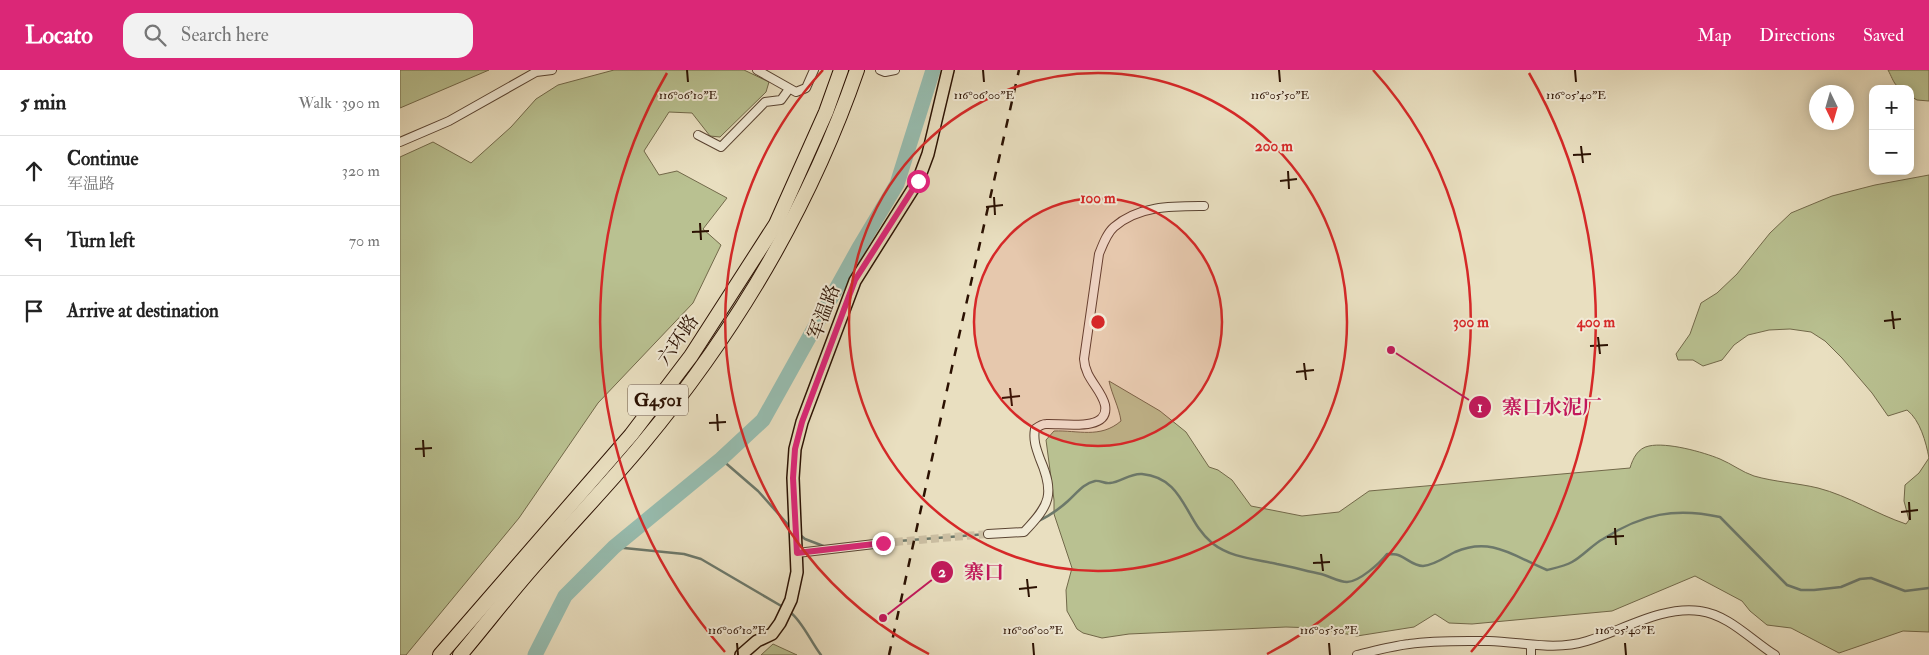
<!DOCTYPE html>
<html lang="en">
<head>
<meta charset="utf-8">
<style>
  :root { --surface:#fff; --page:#f2f2f2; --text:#222; --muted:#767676; --line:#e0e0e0; --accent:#db2777 }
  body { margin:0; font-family:"IM FELL Double Pica","Noto Serif SC",serif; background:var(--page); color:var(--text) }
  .controls { position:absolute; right:15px; top:15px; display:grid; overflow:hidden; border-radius:10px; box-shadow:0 2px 12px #0003 }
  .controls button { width:45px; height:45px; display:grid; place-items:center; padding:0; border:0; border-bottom:1px solid var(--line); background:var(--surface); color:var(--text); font:25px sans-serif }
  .compass { position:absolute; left:1409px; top:15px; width:45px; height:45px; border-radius:50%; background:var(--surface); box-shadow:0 2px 12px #0003; rotate:175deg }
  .stop { position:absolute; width:15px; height:15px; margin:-11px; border:4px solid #db2777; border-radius:50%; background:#fff }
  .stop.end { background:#db2777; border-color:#fff; box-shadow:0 1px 5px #0008 }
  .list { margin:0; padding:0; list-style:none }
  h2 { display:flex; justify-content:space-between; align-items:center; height:65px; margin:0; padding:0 20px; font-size:21px }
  h2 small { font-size:16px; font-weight:400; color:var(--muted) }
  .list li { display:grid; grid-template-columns:32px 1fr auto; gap:15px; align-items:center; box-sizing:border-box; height:70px; padding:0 20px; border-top:1px solid var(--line) }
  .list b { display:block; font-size:19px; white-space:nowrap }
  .list p { margin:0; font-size:16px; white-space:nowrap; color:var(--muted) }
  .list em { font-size:16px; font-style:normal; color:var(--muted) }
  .icon { flex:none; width:28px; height:28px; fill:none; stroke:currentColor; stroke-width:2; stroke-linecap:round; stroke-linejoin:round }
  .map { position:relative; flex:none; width:1529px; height:585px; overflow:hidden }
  header { display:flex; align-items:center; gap:30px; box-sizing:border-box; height:70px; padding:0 25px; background:var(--accent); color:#fff }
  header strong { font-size:24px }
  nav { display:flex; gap:28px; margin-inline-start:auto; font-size:18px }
  .search { width:350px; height:45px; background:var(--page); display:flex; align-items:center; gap:12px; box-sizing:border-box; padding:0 18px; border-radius:15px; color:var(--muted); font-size:19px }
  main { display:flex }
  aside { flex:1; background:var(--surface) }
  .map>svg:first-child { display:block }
  .green { fill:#b9c191; stroke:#72694a }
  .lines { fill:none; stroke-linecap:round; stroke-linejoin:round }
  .stream { stroke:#6c786a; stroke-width:2.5 }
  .river { stroke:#97bdb0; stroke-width:15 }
  .minor-tunnel { stroke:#ccc0a4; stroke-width:8; stroke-dasharray:8 4; stroke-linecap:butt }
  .minor-casing { stroke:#5a4432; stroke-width:10 }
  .primary-casing { stroke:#2b1102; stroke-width:14 }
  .motorway-casing { stroke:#2b1102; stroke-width:16 }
  .minor { stroke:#f1ead6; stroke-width:8 }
  .primary { stroke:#e9dfc0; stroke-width:11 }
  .motorway { stroke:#e9dfc0; stroke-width:14 }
  .rail { stroke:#2b1102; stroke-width:2.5; stroke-dasharray:9 9; stroke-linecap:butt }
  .route { stroke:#db2777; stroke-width:6 }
  .ticks { fill:none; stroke:#2b1102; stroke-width:2 }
  .ring { fill:none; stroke:#d62828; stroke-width:2.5 }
  .labels { text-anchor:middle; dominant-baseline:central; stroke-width:4; stroke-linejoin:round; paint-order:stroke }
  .shield { fill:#f1ead6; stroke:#665242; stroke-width:1 }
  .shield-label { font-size:18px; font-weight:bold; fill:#2b1102 }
  .street-label { font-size:19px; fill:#2b1102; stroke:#f1ead6 }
  .ticks-label { font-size:12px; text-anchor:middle; fill:#2b1102; stroke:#f1ead6; stroke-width:4; stroke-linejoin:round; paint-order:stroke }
  .centre { fill:#d62828; stroke:#f1ead6; stroke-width:2.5 }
  .ring-label { font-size:15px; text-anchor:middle; font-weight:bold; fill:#d62828; stroke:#f1ead6; stroke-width:4; stroke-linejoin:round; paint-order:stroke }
  .leader { fill:none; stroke:#c2185b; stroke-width:2 }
  .callout-dot { fill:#c2185b; stroke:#f1ead6; stroke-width:2 }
  .mark-label { font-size:15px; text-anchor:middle; font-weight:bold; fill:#fff }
  .callout-label { font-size:20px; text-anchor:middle; font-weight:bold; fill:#c2185b; stroke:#f1ead6; stroke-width:4; stroke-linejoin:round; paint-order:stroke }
</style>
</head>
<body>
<header>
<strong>Locato</strong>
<div class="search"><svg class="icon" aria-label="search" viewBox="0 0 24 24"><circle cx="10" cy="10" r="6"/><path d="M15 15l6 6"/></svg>Search here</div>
<nav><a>Map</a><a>Directions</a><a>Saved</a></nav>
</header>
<main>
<aside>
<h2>5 min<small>Walk · 390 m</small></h2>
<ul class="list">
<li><svg class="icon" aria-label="ahead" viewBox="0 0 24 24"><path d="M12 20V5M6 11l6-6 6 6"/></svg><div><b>Continue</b><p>军温路</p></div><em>320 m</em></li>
<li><svg class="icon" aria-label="left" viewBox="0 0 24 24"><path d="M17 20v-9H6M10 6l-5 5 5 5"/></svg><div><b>Turn left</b></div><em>70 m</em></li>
<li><svg class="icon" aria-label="arrive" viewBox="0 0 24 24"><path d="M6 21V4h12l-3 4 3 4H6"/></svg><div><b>Arrive at destination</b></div></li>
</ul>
</aside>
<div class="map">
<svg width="1529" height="585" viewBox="0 0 1529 585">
  <rect width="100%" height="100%" fill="#e9dfc0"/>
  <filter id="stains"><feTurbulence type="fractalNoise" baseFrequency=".004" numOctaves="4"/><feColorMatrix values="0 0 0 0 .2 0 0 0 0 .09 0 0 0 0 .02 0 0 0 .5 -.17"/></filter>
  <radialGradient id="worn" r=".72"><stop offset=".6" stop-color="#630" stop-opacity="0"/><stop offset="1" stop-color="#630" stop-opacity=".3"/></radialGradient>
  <g class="green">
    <path d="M0,0H89L0,38Z"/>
    <path d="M214,0H344L369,12L366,22L320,67L310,66L292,43L269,42L244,81L259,105L277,101L327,128L303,159L321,175L293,233L198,333L119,448L6,585H0V87L33,72L71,93L111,57L136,29L158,15Z"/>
    <path d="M1488,0H1529V31L1517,30L1510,26V19C1494,19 1495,13 1488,0Z"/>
    <path d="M1529,105V562L1503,561L1439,583L1391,558L1367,555L1350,541L1342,531L1295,506L1212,541L1072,554L1049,553L1035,544L1014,557L957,566L916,558L886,557L729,564L702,568L683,563L677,559L667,541L666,520L672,498L654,444V430L646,370L654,361C678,360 700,369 721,351C719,337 712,325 709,311L760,341L786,362L809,397L818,400L832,410L851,436L902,446L939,442L969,421L1230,398C1233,388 1238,378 1249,376C1267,372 1303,382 1320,389C1332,394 1342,402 1354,406C1375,412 1397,413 1418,418C1449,426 1476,444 1506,454L1509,450L1504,431L1505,415L1519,403L1529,388C1526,372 1520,350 1507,340L1488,346L1472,323L1442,288L1425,271L1411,262L1390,259L1369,260L1348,265L1334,275L1322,290L1303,296L1293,290H1278L1276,284L1290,264L1301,233L1317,223L1337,204L1370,163L1391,143L1432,126L1475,115Z"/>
    <path d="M373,574L397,585H361Z"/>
  </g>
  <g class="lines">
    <g class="stream">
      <path d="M321,389L358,421L391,458"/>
      <path d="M636,452C648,447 658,440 668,431C676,424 684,413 695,411C700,410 705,414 710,413C721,412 730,403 742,404C785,408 784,450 812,473C831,488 855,489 877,494C892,497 907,501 921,504C929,506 939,512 947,512C959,512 980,493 987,484C990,484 995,484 998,485C1007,488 1013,496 1023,496C1035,495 1045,487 1055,482C1092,466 1115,487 1147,500C1155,498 1165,496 1172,492C1183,486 1192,475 1203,469C1242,444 1275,437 1320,447L1387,515L1401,520H1414L1441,517L1460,509L1471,508L1505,521L1529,518"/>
      <path d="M399,464L405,469L426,477"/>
      <path d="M486,472L587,464"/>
      <path d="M214,477L284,484L301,489L383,537"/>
      <path d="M390,542C402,551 411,572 421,585"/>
    </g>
    <path class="river" d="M135,585L165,526L214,477L321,389L363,350L460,176L497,114L533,0"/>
    <path class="minor-tunnel" d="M483,473L588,464"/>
    <defs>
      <g id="minor">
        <path d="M357,0L396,22L406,18L414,0"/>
        <path d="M480,0L485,2L495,0"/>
        <path d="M298,65L321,77L365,32L381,30L389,19"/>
        <path d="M0,72L49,51L136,2L152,0"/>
        <path d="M588,464L624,462C650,435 655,424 640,389C636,378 633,370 635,359C639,356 642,354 646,354C661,353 710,363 705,335C701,318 685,309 684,289L699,184C703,174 707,163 714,157C739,135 774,136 804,136"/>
        <path d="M397,483L483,473"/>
        <path d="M957,585C974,581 992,576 1009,574C1035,570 1063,571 1089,571C1122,572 1155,581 1187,571C1221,561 1264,535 1300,541C1329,545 1351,570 1375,585"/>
        <path d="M1131,585V575"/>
      </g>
      <path id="primary" d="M341,585L357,571L372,564L380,553L391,530L397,502L393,408L395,379L402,352L455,211L518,111L528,84L548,0"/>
      <g id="motorway">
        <path d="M40,585L231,365L291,286L376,154L426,42L441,0"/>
        <path d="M60,585C87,553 112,520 140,489C174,450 210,413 243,373C335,262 410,136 457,0"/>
      </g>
    </defs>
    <use href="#minor" class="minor-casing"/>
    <use href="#primary" class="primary-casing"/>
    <use href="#motorway" class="motorway-casing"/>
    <use href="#minor" class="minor"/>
    <use href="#primary" class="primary"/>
    <use href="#motorway" class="motorway"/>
    <path class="rail" d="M489,585L552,297L619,0"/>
  </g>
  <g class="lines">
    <path class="route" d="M483,473L397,483L393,408L395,379L402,352L455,210L518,111"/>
  </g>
  <path class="ticks" d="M287,0L288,12M583,0L584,12M879,0L880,12M1175,0L1176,12M1181,76L1183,93M1173,85L1191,84M888,101L889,119M880,111L897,109M594,127L595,145M586,137L603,135M300,153L301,170M292,162L309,161M1492,241L1494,259M1484,251L1501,249M1198,267L1200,284M1190,276L1208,275M904,293L906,310M896,302L914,300M610,318L612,336M602,328L620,326M317,344L318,361M309,353L326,352M23,370L24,387M15,379L32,378M1509,432L1510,450M1501,442L1518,440M1215,458L1216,475M1207,467L1224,466M921,484L923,501M913,493L930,492M627,509L629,527M619,519L637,517M337,573L338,585M633,573L634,585M929,573L930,585M1225,573L1226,585"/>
  <circle cx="698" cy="252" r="124" fill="#d62828" fill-opacity=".12"/>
  <g class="ring">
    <circle cx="698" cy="252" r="124"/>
    <circle cx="698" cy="252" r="249"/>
    <path d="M529 584A373 373 0 0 1 423 0M973 0A373 373 0 0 1 867 584"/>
    <path d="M325 582A498 498 0 0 1 267 3M1129 3A498 498 0 0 1 1071 582"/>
  </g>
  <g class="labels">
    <rect class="shield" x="228" y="314.5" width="60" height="31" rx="4"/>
    <g class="shield-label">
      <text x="258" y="330">G4501</text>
    </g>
    <g class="street-label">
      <text transform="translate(424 242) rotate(-69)">军温路</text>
      <text transform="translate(278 270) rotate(-55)">六环路</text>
    </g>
  </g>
  <g class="ticks-label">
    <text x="288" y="29">116°06'10"E</text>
    <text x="584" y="29">116°06'00"E</text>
    <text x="880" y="29">116°05'50"E</text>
    <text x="1176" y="29">116°05'40"E</text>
    <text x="337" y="564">116°06'10"E</text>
    <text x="633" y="564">116°06'00"E</text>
    <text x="929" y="564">116°05'50"E</text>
    <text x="1225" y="564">116°05'40"E</text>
  </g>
  <circle cx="698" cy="252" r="8" class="centre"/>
  <g class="ring-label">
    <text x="874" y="81">200 m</text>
    <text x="698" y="133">100 m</text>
    <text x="1071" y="257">300 m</text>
    <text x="1196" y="257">400 m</text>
  </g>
  <path class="leader" d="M991 280L1080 337M483 548L542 502"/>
  <g class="callout-dot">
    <circle cx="991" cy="280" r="5"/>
    <circle cx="483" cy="548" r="5"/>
    <circle cx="1080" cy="337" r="12"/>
    <circle cx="542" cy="502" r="12"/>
  </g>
  <g class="mark-label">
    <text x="1080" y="342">1</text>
    <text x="542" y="507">2</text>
  </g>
  <g class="callout-label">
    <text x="1152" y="344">寨口水泥厂</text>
    <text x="584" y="509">寨口</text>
  </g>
  <rect width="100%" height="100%" filter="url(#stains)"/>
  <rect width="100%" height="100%" fill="url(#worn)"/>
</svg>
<div class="controls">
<button>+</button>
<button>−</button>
</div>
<svg class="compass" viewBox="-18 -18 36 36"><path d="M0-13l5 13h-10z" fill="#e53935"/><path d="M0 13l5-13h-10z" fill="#767676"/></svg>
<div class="stop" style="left:518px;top:111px"></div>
<div class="stop end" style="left:483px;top:473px"></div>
</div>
</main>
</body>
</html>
